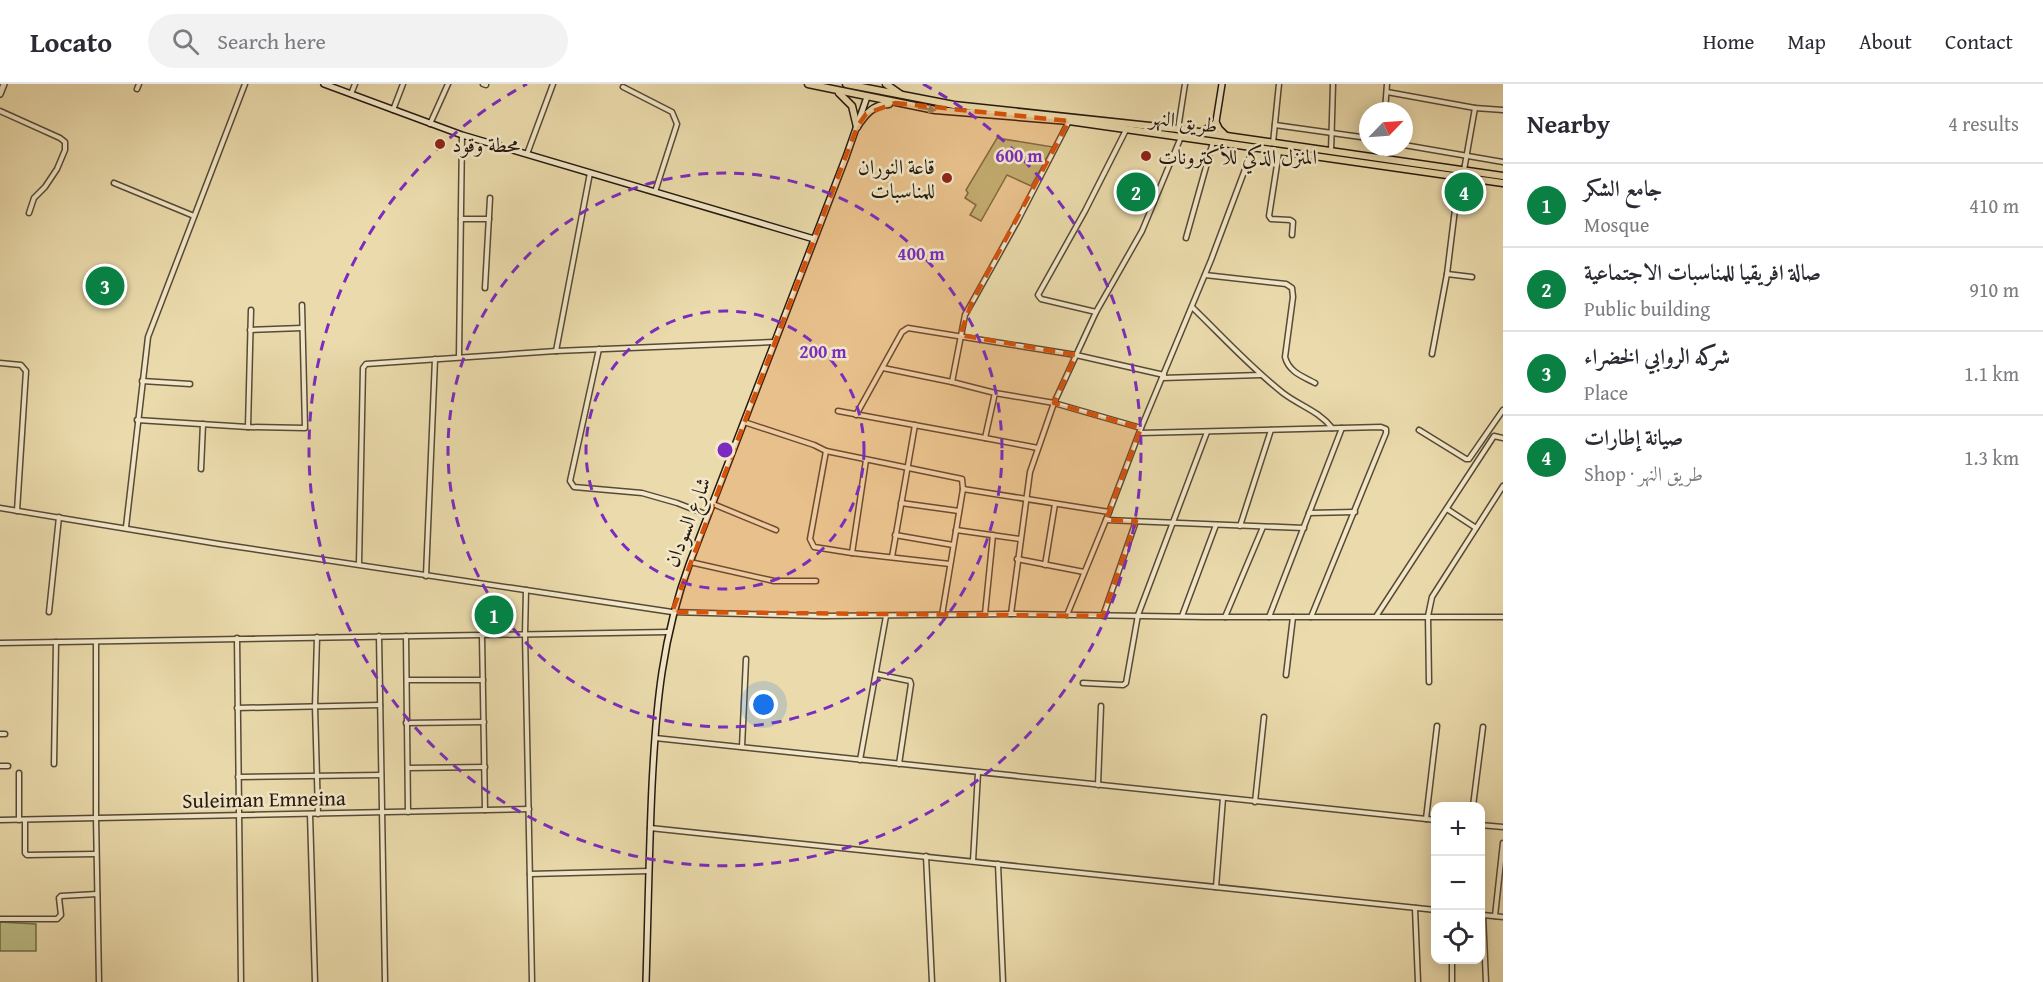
<!DOCTYPE html>
<html lang="en">
<head>
<meta charset="utf-8">
<style>
  :root { --surface:#fff; --page:#f2f2f3; --text:#2b2b33; --muted:#7c7c81; --line:#e1e1e2; --accent:#0b8043 }
  body { margin:0; font-family:"Gentium Book Plus",Amiri,serif; background:var(--page); color:var(--text) }
  .controls { position:absolute; right:18px; bottom:18px; display:grid; overflow:hidden; border-radius:12px; box-shadow:0 3px 15px #0003 }
  .controls button { width:54px; height:54px; display:grid; place-items:center; padding:0; border:0; border-bottom:2px solid var(--line); background:var(--surface); color:var(--text); font:30px sans-serif }
  .compass { position:absolute; left:1359px; top:18px; width:54px; height:54px; border-radius:50%; background:var(--surface); box-shadow:0 3px 15px #0003; rotate:65deg }
  .you { position:absolute; left:764px; top:621px; width:21px; height:21px; margin:-15px; border:4px solid #fff; border-radius:50%; background:#1a73e8; box-shadow:0 0 0 9px #1a73e833 }
  .badge { display:grid; place-items:center; width:39px; height:39px; border-radius:50%; background:var(--accent); color:#fff; font-size:20px; font-weight:700 }
  .pin { position:absolute; translate:-50% -50%; border:3px solid #fff; box-shadow:0 2px 6px #0006 }
  .list { margin:0; padding:0; list-style:none }
  h2 { display:flex; justify-content:space-between; align-items:center; height:78px; margin:0; padding:0 24px; font-size:26px }
  h2 small { font-size:20px; font-weight:400; color:var(--muted) }
  .list li { display:grid; grid-template-columns:39px 1fr auto; gap:18px; align-items:center; box-sizing:border-box; height:84px; padding:0 24px; border-top:2px solid var(--line) }
  .list b { display:block; font-size:22px; white-space:nowrap }
  .list p { margin:0; font-size:20px; white-space:nowrap; color:var(--muted) }
  .list em { font-size:20px; font-style:normal; color:var(--muted) }
  .icon { flex:none; width:33px; height:33px; fill:none; stroke:currentColor; stroke-width:2; stroke-linecap:round; stroke-linejoin:round }
  .map { position:relative; flex:none; width:1503px; height:898px; overflow:hidden }
  header { display:flex; align-items:center; gap:36px; box-sizing:border-box; height:84px; padding:0 30px; background:var(--surface); border-bottom:2px solid var(--line) }
  header strong { font-size:28px }
  nav { display:flex; gap:33px; margin-inline-start:auto; font-size:21px }
  .search { width:420px; height:54px; background:var(--page); display:flex; align-items:center; gap:15px; box-sizing:border-box; padding:0 21px; border-radius:33px; color:var(--muted); font-size:22px }
  main { display:flex }
  aside { flex:1; background:var(--surface) }
  .map>svg:first-child { display:block }
  .green { fill:#bcbe86; stroke:#716c4a; stroke-width:1.5 }
  .lines { fill:none; stroke-linecap:round; stroke-linejoin:round }
  .minor-casing { stroke:#574a36; stroke-width:7 }
  .tertiary-casing { stroke:#574a36; stroke-width:8 }
  .secondary-casing { stroke:#26190f; stroke-width:8 }
  .primary-casing { stroke:#26190f; stroke-width:9 }
  .minor { stroke:#f2e8c9; stroke-width:4 }
  .tertiary { stroke:#f2e8c9; stroke-width:5 }
  .secondary { stroke:#f2e8c9; stroke-width:5 }
  .primary { stroke:#ebdbac; stroke-width:6 }
  .oneway { fill:#928465 }
  .marked { fill:#d5530c; fill-opacity:0.2; stroke:#d5530c; stroke-width:4.5; stroke-dasharray:12 8; stroke-linejoin:round }
  .ring { fill:none; stroke:#7b2cbf; stroke-width:3; stroke-dasharray:10 8 }
  .poi-dot { fill:#8f2418; stroke:#f2e8c9; stroke-width:2 }
  .labels { text-anchor:middle; dominant-baseline:central; stroke-width:5; stroke-linejoin:round; paint-order:stroke }
  .street-label { font-size:21px; fill:#26190f; stroke:#f2e8c9 }
  .poi-label { font-size:21px; fill:#26190f; stroke:#f2e8c9; text-anchor:start }
  .centre { fill:#7b2cbf; stroke:#f2e8c9; stroke-width:3 }
  .ring-label { font-size:18px; text-anchor:middle; font-weight:bold; fill:#7b2cbf; stroke:#f2e8c9; stroke-width:5; stroke-linejoin:round; paint-order:stroke }
</style>
</head>
<body>
<header>
<strong>Locato</strong>
<div class="search"><svg class="icon" aria-label="search" viewBox="0 0 24 24"><circle cx="10" cy="10" r="6"/><path d="M15 15l6 6"/></svg>Search here</div>
<nav><a>Home</a><a>Map</a><a>About</a><a>Contact</a></nav>
</header>
<main>
<div class="map">
<svg width="1503" height="898" viewBox="0 0 1503 898">
  <rect width="100%" height="100%" fill="#ebdbac"/>
  <filter id="stains"><feTurbulence type="fractalNoise" baseFrequency=".00333" numOctaves="4"/><feColorMatrix values="0 0 0 0 .2 0 0 0 0 .09 0 0 0 0 .02 0 0 0 .5 -.17"/></filter>
  <radialGradient id="worn" r=".72"><stop offset=".6" stop-color="#630" stop-opacity="0"/><stop offset="1" stop-color="#630" stop-opacity=".3"/></radialGradient>
  <g class="green">
    <path d="M997,54L1053,63L1031,102L1007,91L981,137L970,131L976,121L965,114L968,109L966,106Z"/>
    <path d="M0,838L36,840V867H0Z"/>
  </g>
  <g class="lines">
    <defs>
      <g id="minor">
        <path d="M483,0L486,1"/>
        <path d="M623,3L672,28L677,40L655,108"/>
        <path d="M137,5L139,0"/>
        <path d="M1387,8L1475,24L1503,26"/>
        <path d="M351,10L355,0"/>
        <path d="M393,26L403,0"/>
        <path d="M0,27L60,54L65,58V66L57,85L45,103L34,114L29,129"/>
        <path d="M1385,27L1387,0"/>
        <path d="M430,40L448,0"/>
        <path d="M1275,41L1368,54"/>
        <path d="M1178,45L1185,0"/>
        <path d="M1273,59L1279,0"/>
        <path d="M1404,61L1503,78"/>
        <path d="M1279,68L1269,132L1271,135L1290,136L1293,138L1292,151"/>
        <path d="M1331,68L1333,0"/>
        <path d="M527,70L553,0"/>
        <path d="M1379,74L1381,63"/>
        <path d="M1464,86L1475,24"/>
        <path d="M114,99L194,132"/>
        <path d="M461,135H489"/>
        <path d="M1186,154L1213,58"/>
        <path d="M1447,190L1472,193"/>
        <path d="M1205,191L1286,200L1292,204L1293,213L1285,273C1289,288 1302,292 1315,299"/>
        <path d="M485,204L490,114"/>
        <path d="M1192,223C1222,252 1250,283 1283,309C1300,322 1319,327 1332,344"/>
        <path d="M1096,228L1041,215L1038,211L1085,127L1126,46"/>
        <path d="M250,246L302,244"/>
        <path d="M599,265L570,397L574,403L642,409L677,419L708,431"/>
        <path d="M556,267L590,89"/>
        <path d="M1432,270L1447,190L1459,93"/>
        <path d="M459,273L462,51"/>
        <path d="M0,279L21,281L26,287L17,427"/>
        <path d="M883,284L952,298L995,309L1054,319L1141,344"/>
        <path d="M1162,294L1261,291"/>
        <path d="M142,297L190,300"/>
        <path d="M952,298L965,231L1018,136L1069,37"/>
        <path d="M995,309L985,354L1038,364"/>
        <path d="M838,327L985,354"/>
        <path d="M856,331L902,248L908,244L1076,271L1164,291"/>
        <path d="M137,336L248,343L305,344L302,221"/>
        <path d="M744,338L814,361L826,367L962,395L963,405L942,531"/>
        <path d="M248,343L251,226"/>
        <path d="M1419,346L1466,375H1469L1503,326"/>
        <path d="M1140,349L1381,343L1386,345V349L1311,533"/>
        <path d="M826,367L810,455L814,463L852,469"/>
        <path d="M866,376L852,469L950,480"/>
        <path d="M201,385L203,340"/>
        <path d="M963,405L1109,428"/>
        <path d="M901,419L959,427"/>
        <path d="M713,420L776,446"/>
        <path d="M0,424L219,460L672,528L823,532L1011,530L1206,533H1503"/>
        <path d="M1447,425L1476,444"/>
        <path d="M1309,429L1355,428"/>
        <path d="M1106,436L1304,444"/>
        <path d="M1240,442L1271,346"/>
        <path d="M126,443L148,253L245,0"/>
        <path d="M956,446L1020,455"/>
        <path d="M895,451L953,461"/>
        <path d="M892,473L915,341"/>
        <path d="M1017,475L1084,488"/>
        <path d="M690,478L774,497H816"/>
        <path d="M359,480L363,284L366,280L556,267L774,258"/>
        <path d="M1045,481L1055,420"/>
        <path d="M426,492L435,275"/>
        <path d="M526,506L525,550L532,898"/>
        <path d="M49,528L59,433"/>
        <path d="M985,530L993,451"/>
        <path d="M1011,530L1030,388L1054,319L1096,228L1142,147L1181,53"/>
        <path d="M1067,531L1106,436L1141,344L1211,176L1253,64"/>
        <path d="M1377,531L1494,352L1503,354"/>
        <path d="M1103,532L1136,437"/>
        <path d="M1182,532L1216,441"/>
        <path d="M1225,533L1263,443"/>
        <path d="M1269,533L1342,344"/>
        <path d="M379,552L385,898"/>
        <path d="M406,552L408,728"/>
        <path d="M482,552L485,726"/>
        <path d="M317,553L315,622L318,730"/>
        <path d="M237,554L241,898"/>
        <path d="M96,558V733L99,898"/>
        <path d="M0,559L668,548"/>
        <path d="M876,590L910,597L911,600L899,680"/>
        <path d="M1286,591L1293,533"/>
        <path d="M407,596H483"/>
        <path d="M1429,598L1428,532L1432,513L1503,402"/>
        <path d="M1083,599L1123,601L1126,599L1138,531L1207,348"/>
        <path d="M237,624L380,621"/>
        <path d="M406,639L484,638"/>
        <path d="M0,650H5"/>
        <path d="M655,654L1436,736"/>
        <path d="M742,663L746,575"/>
        <path d="M860,676L886,532"/>
        <path d="M54,680L56,558"/>
        <path d="M0,682H8"/>
        <path d="M408,684L485,683"/>
        <path d="M238,693L381,691"/>
        <path d="M1098,701L1101,622"/>
        <path d="M1255,718L1264,633"/>
        <path d="M1473,722L1483,643"/>
        <path d="M310,730L315,898"/>
        <path d="M1426,735L1437,642"/>
        <path d="M0,736L529,725"/>
        <path d="M19,736V689"/>
        <path d="M25,736V769L27,771L96,770"/>
        <path d="M1480,741L1503,743"/>
        <path d="M650,744L1436,826"/>
        <path d="M926,772L932,898"/>
        <path d="M973,777L978,689"/>
        <path d="M998,780L1003,898"/>
        <path d="M530,790L649,787"/>
        <path d="M1216,803L1223,714"/>
        <path d="M1415,824L1418,898"/>
        <path d="M1483,831L1486,898"/>
        <path d="M1483,831L1503,833"/>
        <path d="M1495,832L1503,759"/>
        <path d="M0,835H57L61,831L59,814L61,812L97,810"/>
        <path d="M1452,876V898"/>
      </g>
      <path id="tertiary" d="M0,10L4,0"/>
      <g id="secondary">
        <path d="M324,0L462,51L814,155"/>
        <path d="M1214,50L1222,0"/>
        <path d="M646,898C648,833 649,767 652,702C656,622 662,553 690,478L846,73L867,13"/>
      </g>
      <g id="primary">
        <path d="M808,0L935,26L1069,37L1503,99"/>
        <path d="M846,0L954,21L1178,45L1503,92"/>
        <path d="M886,0L900,10"/>
        <path d="M839,9L852,22L857,43"/>
        <path d="M857,43C865,30 873,21 889,20"/>
        <path d="M1202,48L1216,39L1219,45L1226,52"/>
      </g>
    </defs>
    <use href="#minor" class="minor-casing"/>
    <use href="#tertiary" class="tertiary-casing"/>
    <use href="#secondary" class="secondary-casing"/>
    <use href="#primary" class="primary-casing"/>
    <use href="#minor" class="minor"/>
    <use href="#tertiary" class="tertiary"/>
    <use href="#secondary" class="secondary"/>
    <use href="#primary" class="primary"/>
  </g>
  <defs><path id="oneway-solid" d="M-6-.8H1V-3.2L6.5 0L1 3.2V.8H-6Z" transform="scale(1.5)"/></defs>
  <use class="oneway" href="#oneway-solid" transform="translate(927 25) rotate(9)"/>
  <path class="marked" d="M895,19L1069,37L972,218L960,251L1076,271L1054,319L1141,344L1106,436L1136,437L1103,532L672,528L857,43L866,30Z"/>
  <g class="ring">
    <circle cx="725" cy="366" r="139"/>
    <circle cx="725" cy="366" r="277"/>
    <path d="M923 0A416 416 0 1 1 527 0"/>
  </g>
  <g class="poi-dot">
    <circle cx="440" cy="60" r="6"/>
    <circle cx="1146" cy="72" r="6"/>
    <circle cx="947" cy="94" r="6"/>
  </g>
  <g class="labels">
    <g class="street-label">
      <text transform="translate(1184 37) rotate(8)">طريق النهر</text>
      <text transform="translate(687 438) rotate(-69)">شارع السودان</text>
      <text transform="translate(264 715) rotate(-1)">Suleiman Emneina</text>
    </g>
    <g class="poi-label">
      <text x="452" y="60">محطة وقود</text>
      <text x="1158" y="72">المنزل الذكي للأكترونات</text>
      <text x="935" y="82" text-anchor="end">قاعة النوران<tspan x="935" dy="24">للمناسبات</tspan></text>
    </g>
  </g>
  <circle cx="725" cy="366" r="9" class="centre"/>
  <g class="ring-label">
    <text x="1019" y="78">600 m</text>
    <text x="921" y="176">400 m</text>
    <text x="823" y="274">200 m</text>
  </g>
  <rect width="100%" height="100%" filter="url(#stains)"/>
  <rect width="100%" height="100%" fill="url(#worn)"/>
</svg>
<div class="controls">
<button>+</button>
<button>−</button>
<button><svg class="icon" aria-label="locate" viewBox="0 0 24 24"><circle cx="12" cy="12" r="6"/><path d="M12 2v4M12 18v4M2 12h4M18 12h4"/></svg></button>
</div>
<svg class="compass" viewBox="-18 -18 36 36"><path d="M0-13l5 13h-10z" fill="#e53935"/><path d="M0 13l5-13h-10z" fill="#7c7c81"/></svg>
<div class="you"></div>
<div class="pin badge" style="left:494px;top:531px">1</div>
<div class="pin badge" style="left:1136px;top:108px">2</div>
<div class="pin badge" style="left:105px;top:202px">3</div>
<div class="pin badge" style="left:1464px;top:108px">4</div>
</div>
<aside>
<h2>Nearby<small>4 results</small></h2>
<ul class="list">
<li><span class="badge">1</span><div><b>جامع الشكر</b><p>Mosque</p></div><em>410 m</em></li>
<li><span class="badge">2</span><div><b>صالة افريقيا للمناسبات الاجتماعية</b><p>Public building</p></div><em>910 m</em></li>
<li><span class="badge">3</span><div><b>شركه الروابي الخضراء</b><p>Place</p></div><em>1.1 km</em></li>
<li><span class="badge">4</span><div><b>صيانة إطارات</b><p>Shop · طريق النهر</p></div><em>1.3 km</em></li>
</ul>
</aside>
</main>
</body>
</html>
